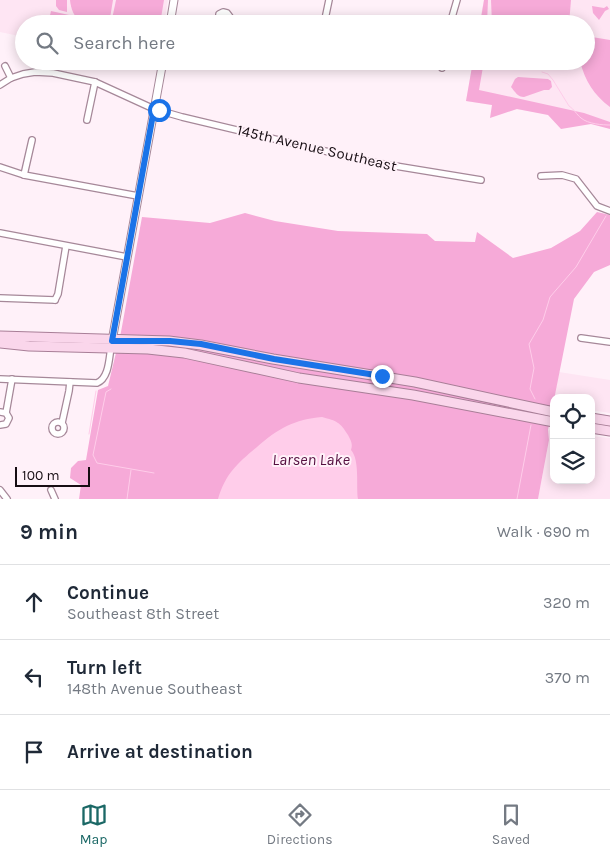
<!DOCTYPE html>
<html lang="en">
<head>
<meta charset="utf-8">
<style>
  :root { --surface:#fff; --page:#f2f2f3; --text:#1f2937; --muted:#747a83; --line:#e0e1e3; --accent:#1b6866 }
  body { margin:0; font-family:Karla,sans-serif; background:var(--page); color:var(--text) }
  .controls { position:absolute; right:15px; bottom:15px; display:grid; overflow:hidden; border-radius:10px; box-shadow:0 2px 12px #0003 }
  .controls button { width:45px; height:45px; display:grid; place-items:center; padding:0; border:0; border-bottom:1px solid var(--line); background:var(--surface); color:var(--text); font:25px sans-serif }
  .scale { position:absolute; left:15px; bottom:12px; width:75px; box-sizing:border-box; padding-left:5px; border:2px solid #170d13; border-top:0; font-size:14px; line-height:18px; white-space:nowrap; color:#170d13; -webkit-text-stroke:4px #fff1f9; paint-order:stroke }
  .stop { position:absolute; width:15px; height:15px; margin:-11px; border:4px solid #1a73e8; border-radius:50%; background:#fff }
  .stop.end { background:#1a73e8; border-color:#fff; box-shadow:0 1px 5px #0008 }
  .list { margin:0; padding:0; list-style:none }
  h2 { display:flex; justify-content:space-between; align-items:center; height:65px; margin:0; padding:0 20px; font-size:21px }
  h2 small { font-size:16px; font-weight:400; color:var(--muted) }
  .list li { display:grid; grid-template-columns:32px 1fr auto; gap:15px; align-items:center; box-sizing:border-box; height:75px; padding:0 20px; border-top:1px solid var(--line) }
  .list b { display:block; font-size:19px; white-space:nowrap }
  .list p { margin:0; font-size:16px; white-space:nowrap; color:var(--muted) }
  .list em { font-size:16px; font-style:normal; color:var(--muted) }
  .icon { flex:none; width:28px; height:28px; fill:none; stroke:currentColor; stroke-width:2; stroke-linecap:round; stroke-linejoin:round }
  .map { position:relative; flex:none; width:610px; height:499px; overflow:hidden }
  .search { position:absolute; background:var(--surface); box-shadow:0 2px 12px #0003; left:15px; right:15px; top:15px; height:55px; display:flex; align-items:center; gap:12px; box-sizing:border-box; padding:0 18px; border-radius:28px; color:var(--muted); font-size:19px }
  .sheet { height:290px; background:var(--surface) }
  nav { display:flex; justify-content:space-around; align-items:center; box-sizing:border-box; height:70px; border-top:1px solid var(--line); background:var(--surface); font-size:14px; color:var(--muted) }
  nav a { display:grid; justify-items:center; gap:2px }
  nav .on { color:var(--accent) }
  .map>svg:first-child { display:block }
  .built { fill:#fee5f3 }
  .green { fill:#f6aad8 }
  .water { fill:#ffcdea }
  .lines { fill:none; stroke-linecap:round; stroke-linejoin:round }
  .stream { stroke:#ffcdea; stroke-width:1 }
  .minor-casing { stroke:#a68899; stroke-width:8 }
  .tertiary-casing { stroke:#a68899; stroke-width:9 }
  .primary-casing { stroke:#a87e97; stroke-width:11 }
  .minor { stroke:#fff; stroke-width:5.5 }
  .tertiary { stroke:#fff; stroke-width:7 }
  .primary { stroke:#fad6eb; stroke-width:9 }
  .route { stroke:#1a73e8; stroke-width:6 }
  .labels { text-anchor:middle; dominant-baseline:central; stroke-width:4; stroke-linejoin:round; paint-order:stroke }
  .street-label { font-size:15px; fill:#170d13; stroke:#fff1f9 }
  .water-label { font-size:16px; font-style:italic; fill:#550f40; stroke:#fff1f9 }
</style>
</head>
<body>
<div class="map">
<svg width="610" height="499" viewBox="0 0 610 499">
  <rect width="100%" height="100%" fill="#fff1f9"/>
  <g class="built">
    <path d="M0,0H168L164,24H24V37L0,32Z"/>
    <path d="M484,0H610V124L466,101L473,61H586V24H479Z"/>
    <path d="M559,372L610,380V413L591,410V398H554Z"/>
    <path d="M548,430L554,431V480H591V436L610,438V499H538L549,440Z"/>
  </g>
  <g class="green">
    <path d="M56,0H67V12L59,10L56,6Z"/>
    <path d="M70,0H113L109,24L81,23C74,16 71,10 70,0Z"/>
    <path d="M116,0H164L160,24H111Z"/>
    <path d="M484,0H488L487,24H480Z"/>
    <path d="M491,0H571L569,24H492Z"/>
    <path d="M592,6L604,8L607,6L609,9L605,11L599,20L593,13Z"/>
    <path d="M51,11L69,15L67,24H48Z"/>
    <path d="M586,36L610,40V107C594,95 585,81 580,61H586Z"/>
    <path d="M473,61H484L479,90L584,113L610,122V129L591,124L561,129L548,115L517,109L490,118L492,105L466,101Z"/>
    <path d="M518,77L548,79L551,81L552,87L549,90H544L524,97C518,97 515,92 511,87L515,79Z"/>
    <path d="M597,212L610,215V265L594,272L574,299L548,430L549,440L538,499H79L81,485L70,478L71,468L78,461L86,460L98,390L108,386L121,332L142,217L210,223L245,213L275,221L338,231L427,234L435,241L475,242L477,232L513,258L551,248L580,231Z"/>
  </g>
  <path class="water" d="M322,417C337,421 340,422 348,435C351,441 353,444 351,450C360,460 356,486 358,499H218C226,473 237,464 257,447C277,429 295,419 322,417Z"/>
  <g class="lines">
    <g class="stream">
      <path d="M542,72L548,74L553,80L569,106C575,110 576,114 581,118C588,124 602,125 610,125"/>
      <path d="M111,389L106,392L93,455L97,463L154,473"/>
      <path d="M535,399L530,389L534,368L529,344L543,320L550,297L576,267L606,216"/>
      <path d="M89,434L96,391"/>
      <path d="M127,499L131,470"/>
      <path d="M517,499L531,425"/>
    </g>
    <defs>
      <g id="minor">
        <path d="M219,24V14L223,12L227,13L230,17L228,24"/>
        <path d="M324,24L329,0"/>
        <path d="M450,24L457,0"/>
        <path d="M317,62V61"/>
        <path d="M5,66L11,78"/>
        <path d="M442,68L443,61"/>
        <path d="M0,85L11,78L23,74L35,72L53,73L95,82L154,109L182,117L371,162L481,180"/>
        <path d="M87,120L95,82"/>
        <path d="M0,167L24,175L138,196"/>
        <path d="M24,175L32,140"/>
        <path d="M541,176L562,175L576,179L597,206L610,211"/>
        <path d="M0,233L127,257"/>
        <path d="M0,298L55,300"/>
        <path d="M55,300L58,294L66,246"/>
        <path d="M581,338L610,342"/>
        <path d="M0,379L97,383C109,378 109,359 111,347"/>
        <path d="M0,412L6,413L9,418L6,424L0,425"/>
        <path d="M6,413L12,379"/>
        <circle cx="58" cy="428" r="6"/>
        <path d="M62,423L69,391L70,382"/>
        <path d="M0,490L7,499"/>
        <path d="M51,490L55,499"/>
      </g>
      <g id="tertiary">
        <path d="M170,24L174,0"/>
        <path d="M112,341L163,61"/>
      </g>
      <g id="primary">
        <path d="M0,336L169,341L201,345L273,359L415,382L554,412"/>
        <path d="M0,343L29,346L148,349L184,353L299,378L413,395L554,422"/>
        <path d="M591,418L610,421"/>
        <path d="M591,428L610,431"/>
      </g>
    </defs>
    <use href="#minor" class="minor-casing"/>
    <use href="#tertiary" class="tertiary-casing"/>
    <use href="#primary" class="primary-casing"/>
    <use href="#minor" class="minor"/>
    <use href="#tertiary" class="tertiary"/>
    <use href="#primary" class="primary"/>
  </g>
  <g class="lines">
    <path class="route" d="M159,110L154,109L112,341H170L201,344L274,359L382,376"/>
  </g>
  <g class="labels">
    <g class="street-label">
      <text transform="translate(317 148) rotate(13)">145th Avenue Southeast</text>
    </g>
    <g class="water-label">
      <text x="311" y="459">Larsen Lake</text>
    </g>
  </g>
</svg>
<div class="controls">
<button><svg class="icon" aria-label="locate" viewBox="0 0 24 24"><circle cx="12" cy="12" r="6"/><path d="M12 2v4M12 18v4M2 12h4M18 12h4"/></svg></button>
<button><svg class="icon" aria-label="layers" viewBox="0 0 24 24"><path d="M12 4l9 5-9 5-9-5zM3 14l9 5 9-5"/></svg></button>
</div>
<div class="scale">100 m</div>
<div class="stop" style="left:159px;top:110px"></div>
<div class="stop end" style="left:382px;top:376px"></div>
<div class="search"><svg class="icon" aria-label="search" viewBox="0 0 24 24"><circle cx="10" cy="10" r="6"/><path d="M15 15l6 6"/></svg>Search here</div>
</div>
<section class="sheet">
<h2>9 min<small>Walk · 690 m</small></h2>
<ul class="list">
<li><svg class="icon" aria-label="ahead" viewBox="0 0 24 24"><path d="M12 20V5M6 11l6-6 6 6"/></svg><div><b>Continue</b><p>Southeast 8th Street</p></div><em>320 m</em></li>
<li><svg class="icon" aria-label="left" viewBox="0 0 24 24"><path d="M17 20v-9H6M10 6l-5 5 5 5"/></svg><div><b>Turn left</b><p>148th Avenue Southeast</p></div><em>370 m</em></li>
<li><svg class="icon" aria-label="arrive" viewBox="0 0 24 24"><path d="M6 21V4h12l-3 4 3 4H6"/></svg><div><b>Arrive at destination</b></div></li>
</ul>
</section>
<nav>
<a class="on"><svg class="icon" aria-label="map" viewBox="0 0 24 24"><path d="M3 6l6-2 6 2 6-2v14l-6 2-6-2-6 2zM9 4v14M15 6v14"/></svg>Map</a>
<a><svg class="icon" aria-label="directions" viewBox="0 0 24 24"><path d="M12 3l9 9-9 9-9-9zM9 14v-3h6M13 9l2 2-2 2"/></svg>Directions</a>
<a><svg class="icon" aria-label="saved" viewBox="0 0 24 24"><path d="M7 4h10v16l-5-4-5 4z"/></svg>Saved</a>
</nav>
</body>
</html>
